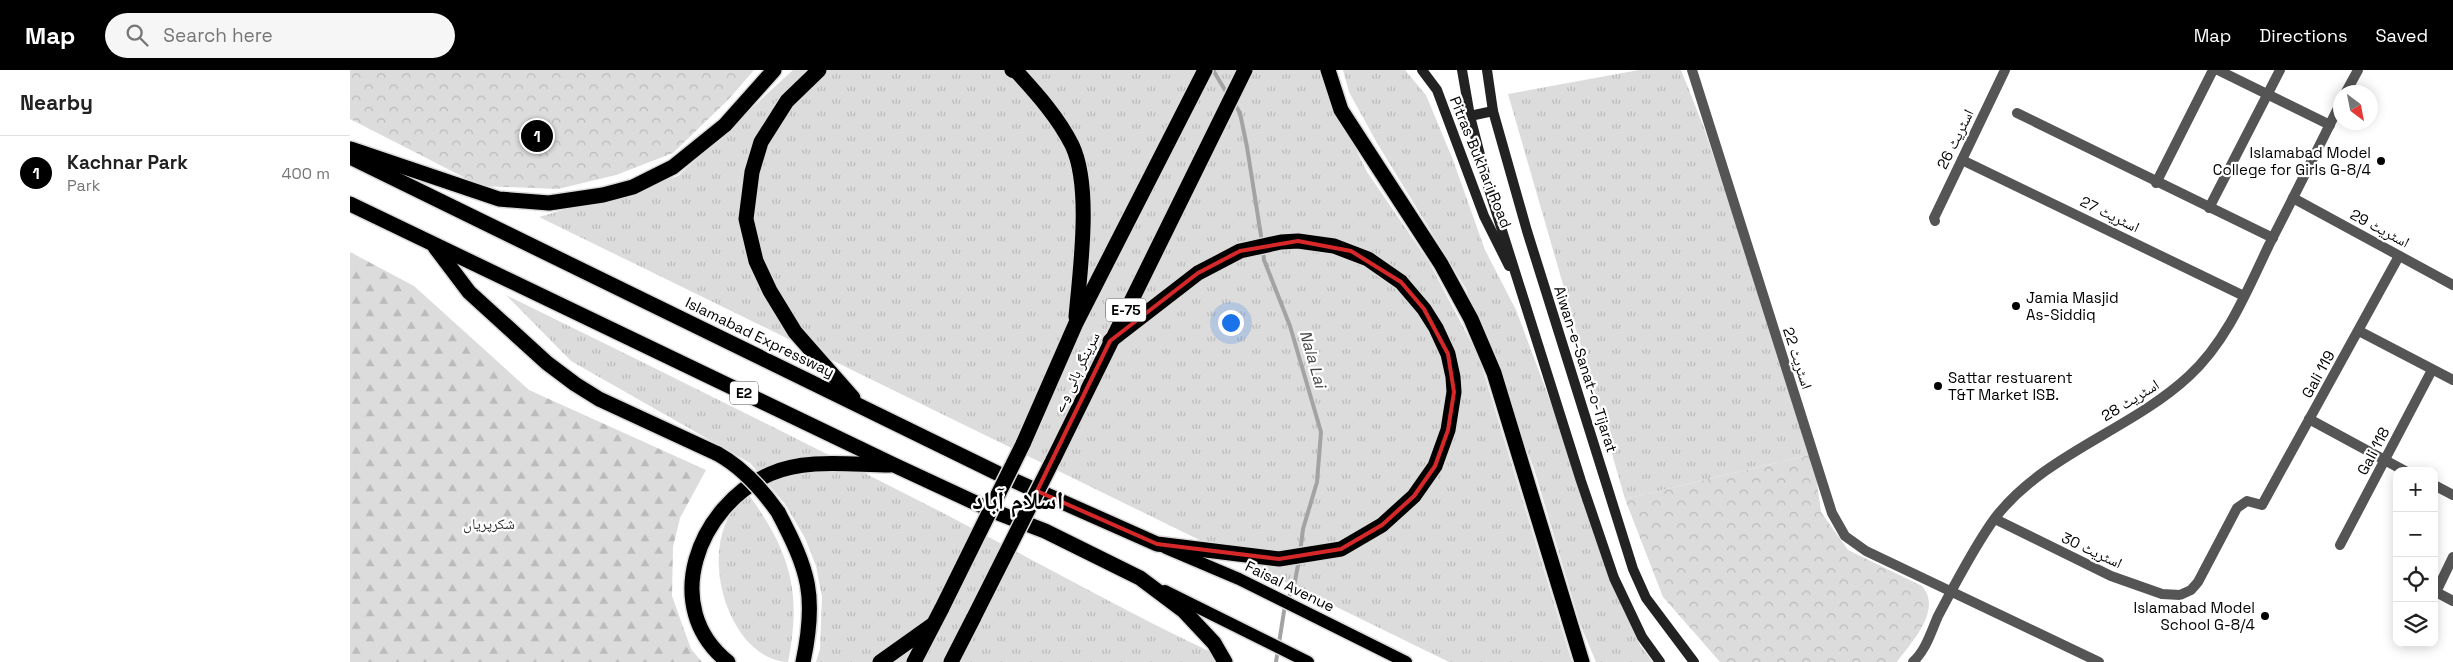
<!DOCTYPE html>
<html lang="en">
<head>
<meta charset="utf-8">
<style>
  :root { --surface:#fff; --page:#f6f6f6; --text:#222; --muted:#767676; --line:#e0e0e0; --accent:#000 }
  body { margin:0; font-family:"Space Grotesk","Noto Naskh Arabic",sans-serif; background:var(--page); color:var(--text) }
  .controls { position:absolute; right:15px; bottom:15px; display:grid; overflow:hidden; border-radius:10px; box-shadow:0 2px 12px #0003 }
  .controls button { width:45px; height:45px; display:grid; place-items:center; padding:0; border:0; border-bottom:1px solid var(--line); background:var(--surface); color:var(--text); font:25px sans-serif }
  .compass { position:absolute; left:1983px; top:15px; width:45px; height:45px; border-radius:50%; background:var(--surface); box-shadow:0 2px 12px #0003; rotate:148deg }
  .you { position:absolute; left:880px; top:252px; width:18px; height:18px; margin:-12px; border:4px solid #fff; border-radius:50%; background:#1a73e8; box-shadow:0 0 0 8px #1a73e833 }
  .badge { display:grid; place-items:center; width:32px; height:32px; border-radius:50%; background:var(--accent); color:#fff; font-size:16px; font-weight:700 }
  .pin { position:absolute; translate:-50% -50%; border:2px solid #fff; box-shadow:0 1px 5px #0006 }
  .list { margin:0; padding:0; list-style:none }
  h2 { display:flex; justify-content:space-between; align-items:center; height:65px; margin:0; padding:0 20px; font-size:21px }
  h2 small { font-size:16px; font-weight:400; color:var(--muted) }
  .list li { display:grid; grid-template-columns:32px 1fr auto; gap:15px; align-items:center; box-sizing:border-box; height:75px; padding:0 20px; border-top:1px solid var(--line) }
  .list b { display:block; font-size:19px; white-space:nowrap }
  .list p { margin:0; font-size:16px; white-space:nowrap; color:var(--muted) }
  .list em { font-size:16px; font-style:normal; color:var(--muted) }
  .icon { flex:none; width:28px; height:28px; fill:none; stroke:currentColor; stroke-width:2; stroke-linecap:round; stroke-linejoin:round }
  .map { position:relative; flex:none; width:2103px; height:592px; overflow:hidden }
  header { display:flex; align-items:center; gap:30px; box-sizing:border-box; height:70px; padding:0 25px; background:var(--accent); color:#fff }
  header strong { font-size:24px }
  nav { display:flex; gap:28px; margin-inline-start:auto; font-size:18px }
  .search { width:350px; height:45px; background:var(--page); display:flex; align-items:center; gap:12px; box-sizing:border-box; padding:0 18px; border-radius:28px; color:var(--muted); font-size:19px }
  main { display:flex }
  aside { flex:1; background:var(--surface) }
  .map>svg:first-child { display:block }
  .grass { fill:url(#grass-tufts) }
  .forest { fill:url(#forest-firs) }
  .park { fill:url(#park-crowns) }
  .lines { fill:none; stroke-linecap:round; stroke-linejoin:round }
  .stream { stroke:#a3a3a3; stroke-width:4 }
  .primary-casing { stroke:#dbdbdb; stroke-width:15 }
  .highway-casing { stroke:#dbdbdb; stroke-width:18 }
  .street { stroke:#555; stroke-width:10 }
  .secondary { stroke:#222; stroke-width:10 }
  .primary { stroke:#000; stroke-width:12 }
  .highway { stroke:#000; stroke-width:15 }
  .highway-bridge-casing { stroke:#dbdbdb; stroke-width:18; stroke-linecap:butt }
  .highway-bridge { stroke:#000; stroke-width:15 }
  .marked { fill:none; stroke:#d62828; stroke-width:4; stroke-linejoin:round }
  .poi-dot { fill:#000; stroke:#fff; stroke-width:2 }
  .labels { text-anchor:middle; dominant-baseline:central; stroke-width:4.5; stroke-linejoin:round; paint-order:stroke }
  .shield { fill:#fff; stroke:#4c4c4c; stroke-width:1 }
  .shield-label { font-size:14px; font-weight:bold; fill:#000 }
  .street-label { font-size:15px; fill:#000; stroke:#fff }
  .poi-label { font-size:15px; fill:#000; stroke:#fff; text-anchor:end }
  .park-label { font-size:15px; fill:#333; stroke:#fff }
  .water-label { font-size:16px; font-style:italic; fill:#444; stroke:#fff }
  .town-label { font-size:25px; font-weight:bold; fill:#000; stroke:#fff }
</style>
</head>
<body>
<header>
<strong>Map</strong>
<div class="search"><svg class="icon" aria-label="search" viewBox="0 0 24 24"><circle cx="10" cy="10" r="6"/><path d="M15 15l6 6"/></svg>Search here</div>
<nav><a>Map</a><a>Directions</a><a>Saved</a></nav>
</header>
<main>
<aside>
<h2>Nearby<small></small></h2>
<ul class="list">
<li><span class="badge">1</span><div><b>Kachnar Park</b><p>Park</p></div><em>400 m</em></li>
</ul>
</aside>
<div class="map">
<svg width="2103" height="592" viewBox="0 0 2103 592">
  <defs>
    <pattern id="grass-tufts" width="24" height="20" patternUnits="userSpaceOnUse" patternTransform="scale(1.25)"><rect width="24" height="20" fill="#dcdcdc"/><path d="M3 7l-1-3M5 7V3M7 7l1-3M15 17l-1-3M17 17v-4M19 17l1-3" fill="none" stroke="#bbb"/></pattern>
    <pattern id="forest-firs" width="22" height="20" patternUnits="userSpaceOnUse" patternTransform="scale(1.25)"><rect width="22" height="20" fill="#dcdcdc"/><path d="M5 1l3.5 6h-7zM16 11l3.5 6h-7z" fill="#bbb"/></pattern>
    <pattern id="park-crowns" width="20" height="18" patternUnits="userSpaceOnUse" patternTransform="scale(1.25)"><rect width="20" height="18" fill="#dcdcdc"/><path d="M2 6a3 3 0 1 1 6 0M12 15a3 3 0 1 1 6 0" fill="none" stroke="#bbb"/></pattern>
  </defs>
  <rect width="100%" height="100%" fill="#fff"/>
  <g class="grass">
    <path d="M443,0H971L973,12L1017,102L1079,192L1129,287L1222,592H1099L189,147L328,106Z"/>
    <path d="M993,0H1055L1076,25L1103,90L1135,180L1166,240L1207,349L1260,511L1290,575L1303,592H1246L1230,554L1184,399L1116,219L1027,73L999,22Z"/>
    <path d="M1289,0H1331L1354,58L1463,384L1275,429L1158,24Z"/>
    <path d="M156,225C303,297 450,370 595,444C691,494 784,547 882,592H466L470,579L472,527L466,496L455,468L435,434L400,393L221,291Z"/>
    <path d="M399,425C440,482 452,522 438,592C373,589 341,461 399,425Z"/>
  </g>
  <path class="forest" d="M0,182L64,216L179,320L356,400L330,448L323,477L322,526L341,579L352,592H0Z"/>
  <g class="park">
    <path d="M0,0H404L379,29L323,83L266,105L208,119L131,116L0,49Z"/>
    <path d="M1463,384L1471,442L1498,480L1572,516C1593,540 1561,573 1547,592H1370L1313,527L1275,429Z"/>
  </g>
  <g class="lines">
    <g class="stream">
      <path d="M863,0L878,25"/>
      <path d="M884,33L890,43L897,77L912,172"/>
      <path d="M913,179L914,190L940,256L971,362L967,412L953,459L950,483"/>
      <path d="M926,592L935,535L944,516L949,490"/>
    </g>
    <defs>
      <g id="primary">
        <path d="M816,478L889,509L1056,592"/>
        <path d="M815,521L958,592"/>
      </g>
      <g id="highway">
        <path d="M469,0L437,31L411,72L402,102L396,149L406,191L420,221L445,262L503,328"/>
        <path d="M662,0L667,2C687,24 708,47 722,75C742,117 730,200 726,247"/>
        <path d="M978,0L991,40L1091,194L1121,249L1144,303L1232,592"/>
        <path d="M1,79L149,129L199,133L253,125L283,117L323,97L375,55L424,0"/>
        <path d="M0,87L647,403L807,474L929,489L991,479L1032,455L1064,426L1085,396L1098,360L1104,322L1103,307L1098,284L1086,258L1074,239L1051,212L1018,189L984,176L948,171L931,172L890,181L848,203L760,271"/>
        <path d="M0,134L544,395L643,441L695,461L790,508L834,541L864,573L875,592"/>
        <path d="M85,177L119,222L197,293L225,314L249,329L368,384"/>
        <path d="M673,374L726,253L855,0"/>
        <path d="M703,390L895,0"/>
        <path d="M428,442C459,501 467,526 453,592"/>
        <path d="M378,592C309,537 348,436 420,404C456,388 501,395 540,395"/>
        <path d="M530,592L582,555"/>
        <path d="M564,592L592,538"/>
        <path d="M601,592L624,547"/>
      </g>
    </defs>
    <use href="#primary" class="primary-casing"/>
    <use href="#highway" class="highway-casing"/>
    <g class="street">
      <path d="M1342,0L1482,443L1495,466L1516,481L1749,592"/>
      <path d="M1868,0L1980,55"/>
      <path d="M1996,22L2008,0"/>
      <path d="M1667,43L1923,168"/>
      <path d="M1612,90L1894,226"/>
      <path d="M1806,113L1863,0"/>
      <path d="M1943,128L2103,215"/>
      <path d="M1859,138L1930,0"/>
      <path d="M1585,151L1584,148L1655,0"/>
      <path d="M2009,261L2103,310"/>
      <path d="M1959,349L2055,401"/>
      <path d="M2084,415L2103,425"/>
      <path d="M1645,449L1761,506L1812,524L1830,525L1841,520L1848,512L1887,438L1897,431L1912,435L2049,186"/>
      <path d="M1990,475L2082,300"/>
      <path d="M2103,487L2086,522L2103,531"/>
      <path d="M1563,592C1576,580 1581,562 1588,546C1604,516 1625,475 1645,448C1694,384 1781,360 1839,306C1877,271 1897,221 1919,175C1943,128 1967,81 1990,34"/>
    </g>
    <g class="secondary">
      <path d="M1072,0L1087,20L1134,146L1159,196"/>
      <path d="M1112,0L1120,46L1138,116L1231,411L1264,508L1292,567L1310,592"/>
      <path d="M1137,0L1143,41L1177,161L1283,499L1296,528L1344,592"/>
      <path d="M1120,46L1143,41"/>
    </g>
    <use href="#primary" class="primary"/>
    <use href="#highway" class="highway"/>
    <defs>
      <g id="highway-bridge">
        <path d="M368,384C393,398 411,418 428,442"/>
        <path d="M592,538L673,374"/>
        <path d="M624,547L703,390"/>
      </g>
    </defs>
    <use href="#highway-bridge" class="highway-bridge-casing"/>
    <use href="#highway-bridge" class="highway-bridge"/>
  </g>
  <path class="marked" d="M948,171L1001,181L1051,212L1074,239L1098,284L1104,322L1098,360L1085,396L1064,426L1032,455L991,479L929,489L807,474L687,421L760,271L848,203L890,181Z"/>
  <g class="poi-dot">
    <circle cx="2031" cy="91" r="5"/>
    <circle cx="1666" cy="236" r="5"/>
    <circle cx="1588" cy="316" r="5"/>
    <circle cx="1915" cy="546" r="5"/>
  </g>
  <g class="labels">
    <g class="shield">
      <rect x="756" y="228.5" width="40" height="23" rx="4"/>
      <rect x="380" y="311.5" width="28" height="23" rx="4"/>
    </g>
    <g class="shield-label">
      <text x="776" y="240">E-75</text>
      <text x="394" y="323">E2</text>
    </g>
    <g class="street-label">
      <text transform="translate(1605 69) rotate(-64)">اسٹریٹ 26</text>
      <text transform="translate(1131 92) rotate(68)">Pitras Bukhari Road</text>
      <text transform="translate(1760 144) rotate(26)">اسٹریٹ 27</text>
      <text transform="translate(2030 158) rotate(28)">اسٹریٹ 29</text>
      <text transform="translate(410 267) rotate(26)">Islamabad Expressway</text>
      <text transform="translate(1448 288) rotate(72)">اسٹریٹ 22</text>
      <text transform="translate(1236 299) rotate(72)">Aiwan-e-Sanat-o-Tijarat</text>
      <text transform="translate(726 302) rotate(-64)">سرینگر ہائی وے</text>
      <text transform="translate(1968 304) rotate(-61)">Gali 119</text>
      <text transform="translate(1780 330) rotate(-32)">اسٹریٹ 28</text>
      <text transform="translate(2023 381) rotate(-62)">Gali 118</text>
      <text transform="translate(1742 480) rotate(25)">اسٹریٹ 30</text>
      <text transform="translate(940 516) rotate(26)">Faisal Avenue</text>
    </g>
    <g class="poi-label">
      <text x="2021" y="82">Islamabad Model<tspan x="2021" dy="17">College for Girls G-8/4</tspan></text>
      <text x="1676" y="227" text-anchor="start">Jamia Masjid<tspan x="1676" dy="17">As-Siddiq</tspan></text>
      <text x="1598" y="307" text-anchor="start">Sattar restuarent<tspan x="1598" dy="17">T&amp;T Market ISB.</tspan></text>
      <text x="1905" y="537">Islamabad Model<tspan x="1905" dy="17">School G-8/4</tspan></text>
    </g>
    <g class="park-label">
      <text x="139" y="453">شکرپریاں</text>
    </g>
    <g class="water-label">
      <text transform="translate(963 289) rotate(74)">Nala Lai</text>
    </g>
    <g class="town-label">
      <text x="668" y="430">اسلام آباد</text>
    </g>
  </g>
</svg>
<div class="controls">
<button>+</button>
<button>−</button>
<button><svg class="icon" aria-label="locate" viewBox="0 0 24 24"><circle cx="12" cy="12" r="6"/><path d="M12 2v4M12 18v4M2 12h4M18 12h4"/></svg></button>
<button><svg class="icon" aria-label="layers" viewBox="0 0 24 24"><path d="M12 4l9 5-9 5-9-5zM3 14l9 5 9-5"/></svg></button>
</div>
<svg class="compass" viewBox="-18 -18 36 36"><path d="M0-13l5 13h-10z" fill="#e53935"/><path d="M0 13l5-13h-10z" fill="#767676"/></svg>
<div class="you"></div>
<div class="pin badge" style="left:187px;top:66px">1</div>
</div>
</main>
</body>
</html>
